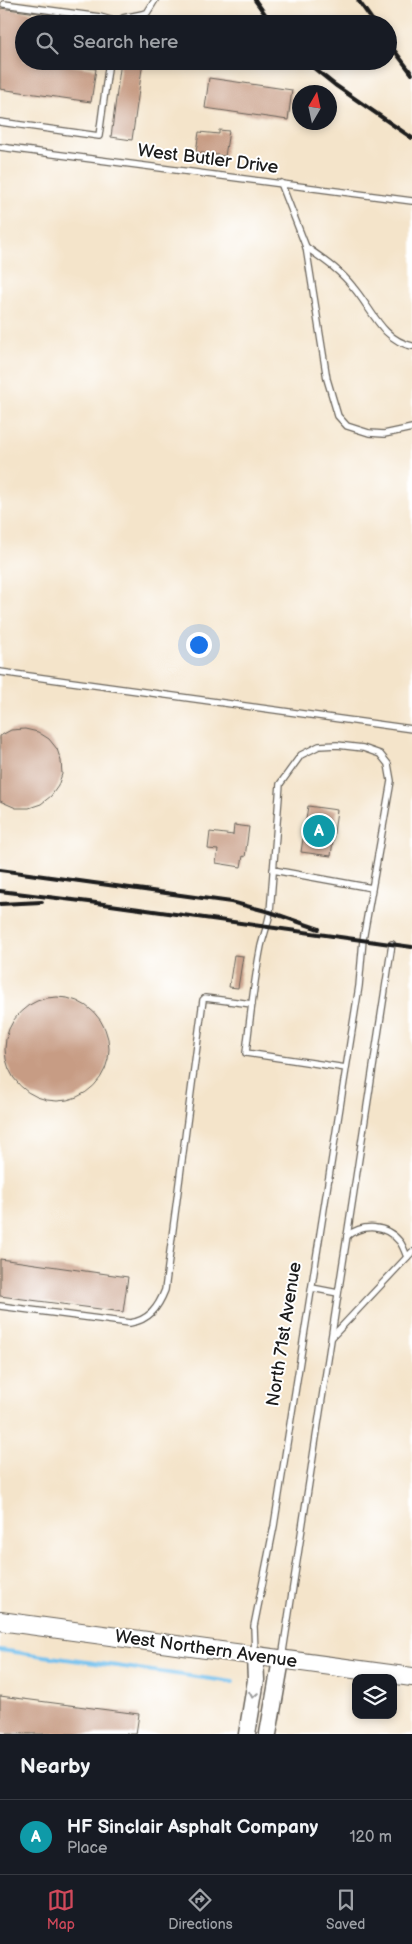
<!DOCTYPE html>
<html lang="en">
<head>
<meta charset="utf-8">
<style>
  :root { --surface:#171b24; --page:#242831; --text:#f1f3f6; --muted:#9ea1a6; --line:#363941; --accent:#d1495b }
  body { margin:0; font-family:"Balsamiq Sans",sans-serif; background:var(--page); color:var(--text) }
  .controls { position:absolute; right:15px; bottom:15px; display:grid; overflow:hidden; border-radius:10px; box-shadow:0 2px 8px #0003 }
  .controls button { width:45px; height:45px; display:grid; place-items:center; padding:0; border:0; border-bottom:1px solid var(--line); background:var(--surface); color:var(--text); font:25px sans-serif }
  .compass { position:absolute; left:292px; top:85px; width:45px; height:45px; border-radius:50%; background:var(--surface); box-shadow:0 2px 8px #0003; rotate:9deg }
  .you { position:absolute; left:198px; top:644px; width:18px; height:18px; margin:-12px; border:4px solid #fff; border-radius:50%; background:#1a73e8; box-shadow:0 0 0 8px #1a73e833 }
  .badge { display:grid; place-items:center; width:32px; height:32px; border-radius:50%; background:var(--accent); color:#fff; font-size:16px; font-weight:700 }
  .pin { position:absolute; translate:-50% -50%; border:2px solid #fff; box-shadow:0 1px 5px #0006 }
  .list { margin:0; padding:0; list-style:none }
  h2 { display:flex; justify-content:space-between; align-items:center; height:65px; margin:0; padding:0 20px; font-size:21px }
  h2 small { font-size:16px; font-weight:400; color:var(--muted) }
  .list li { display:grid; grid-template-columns:32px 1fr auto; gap:15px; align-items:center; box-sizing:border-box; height:75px; padding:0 20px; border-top:1px solid var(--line) }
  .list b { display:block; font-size:19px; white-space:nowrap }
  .list p { margin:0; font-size:16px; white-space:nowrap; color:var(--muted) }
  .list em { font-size:16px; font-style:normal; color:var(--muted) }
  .icon { flex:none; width:28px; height:28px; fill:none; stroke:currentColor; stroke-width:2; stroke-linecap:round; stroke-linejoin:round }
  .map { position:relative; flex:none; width:412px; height:1734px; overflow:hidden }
  .search { position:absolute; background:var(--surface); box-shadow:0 2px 8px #0003; left:15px; right:15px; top:15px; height:55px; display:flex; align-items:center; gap:12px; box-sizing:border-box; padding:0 18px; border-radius:28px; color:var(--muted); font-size:19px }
  .sheet { height:140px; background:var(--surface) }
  nav { display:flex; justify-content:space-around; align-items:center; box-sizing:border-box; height:70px; border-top:1px solid var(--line); background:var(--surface); font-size:14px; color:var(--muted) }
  nav a { display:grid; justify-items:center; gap:2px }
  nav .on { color:var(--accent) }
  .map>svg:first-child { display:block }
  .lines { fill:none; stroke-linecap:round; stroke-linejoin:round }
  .stream { stroke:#74c1ee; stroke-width:4 }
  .building { fill:#c79c84 }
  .lane-casing { stroke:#686259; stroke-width:8 }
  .secondary-casing { stroke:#686259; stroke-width:19 }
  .primary-casing { stroke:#686259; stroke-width:20 }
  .lane { stroke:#fff; stroke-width:5.5 }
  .secondary { stroke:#fff; stroke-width:16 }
  .primary { stroke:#fff; stroke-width:18 }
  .rail { stroke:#1c1c1c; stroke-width:4 }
  .oneway { stroke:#999 }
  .labels { text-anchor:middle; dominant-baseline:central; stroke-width:4; stroke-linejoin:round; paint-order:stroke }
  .street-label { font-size:18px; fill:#1c1c1c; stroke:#fff }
</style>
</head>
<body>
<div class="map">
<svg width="412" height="1734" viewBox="0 0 412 1734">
  <rect width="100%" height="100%" fill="#fff"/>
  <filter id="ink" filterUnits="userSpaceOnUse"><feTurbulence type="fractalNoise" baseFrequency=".02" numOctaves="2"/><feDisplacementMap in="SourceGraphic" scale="10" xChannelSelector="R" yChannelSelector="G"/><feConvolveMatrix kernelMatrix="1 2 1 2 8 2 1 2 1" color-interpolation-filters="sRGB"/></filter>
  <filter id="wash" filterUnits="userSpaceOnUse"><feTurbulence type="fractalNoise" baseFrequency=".0096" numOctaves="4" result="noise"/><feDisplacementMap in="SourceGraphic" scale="20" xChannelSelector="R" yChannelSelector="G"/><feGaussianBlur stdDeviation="1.12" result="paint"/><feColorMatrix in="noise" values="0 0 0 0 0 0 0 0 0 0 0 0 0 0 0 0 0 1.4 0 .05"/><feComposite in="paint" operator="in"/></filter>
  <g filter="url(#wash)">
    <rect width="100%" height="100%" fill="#f4e4ca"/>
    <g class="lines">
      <path class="stream" d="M0,1650L233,1682"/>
    </g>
    <g id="blocks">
      <g class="building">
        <path d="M0,8L74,18V24H24V61H37L96,69L91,102L0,89Z"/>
        <path d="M121,61H143L132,140L111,137Z"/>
        <path d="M209,78L292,90L288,120L205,108Z"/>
        <path d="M219,130L229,131L225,156L196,152L199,132L219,134Z"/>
        <path d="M25,729L38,732L49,739L57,749L61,761L62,774L58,786L51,796L41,804L29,808H16L0,801V736L11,730Z"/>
        <path d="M308,806L337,810L331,856L301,852Z"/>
        <path d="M234,825L249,827L245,857L243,856L241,867L216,863L218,850L208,849L210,832L233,835Z"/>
        <path d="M234,955L243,956L238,988L229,987Z"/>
        <circle cx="57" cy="1049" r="52"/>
        <path d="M0,1259L128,1277L123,1312L0,1296Z"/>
        <path d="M0,1696L139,1714L136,1734H0Z"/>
      </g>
    </g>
  </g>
  <g filter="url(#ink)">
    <use href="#blocks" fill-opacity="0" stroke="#686259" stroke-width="1"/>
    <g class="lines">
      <defs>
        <g id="lane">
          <path d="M4,4L100,17L118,22"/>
          <path d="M117,24L123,18L147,13L155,0"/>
          <path d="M0,122L99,136L109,61"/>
          <path d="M0,147L412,201"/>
          <path d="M281,183L306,247L327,379L338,416L347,426L369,433L384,434L412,428"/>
          <path d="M306,247C323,259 340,270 353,287C372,309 382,340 412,346"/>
          <path d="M0,672L412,729"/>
          <path d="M273,870L372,888"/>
          <path d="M347,1236C363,1224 386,1224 400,1242C403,1246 405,1252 407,1257"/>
          <path d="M312,1288L338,1293"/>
          <path d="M0,1306L130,1323C149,1320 158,1308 165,1290L203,1000L205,998L252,1004"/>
          <path d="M332,1337L412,1252"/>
          <path d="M255,1654L254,1626L274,1526L359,986L363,940L391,781L388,764L380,754L363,748L337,745L319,746L301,755L280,784L270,912C268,924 264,934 261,946C254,981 250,1017 246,1053L346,1068"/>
          <path d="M282,1658L392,944"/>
        </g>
        <g id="secondary">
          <path d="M247,1734L256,1680L255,1656"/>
          <path d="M268,1734L281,1660"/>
        </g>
        <path id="primary" d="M0,1621L412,1677"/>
      </defs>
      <use href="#lane" class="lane-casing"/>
      <use href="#secondary" class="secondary-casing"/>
      <use href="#primary" class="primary-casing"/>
      <use href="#lane" class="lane"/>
      <use href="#secondary" class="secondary"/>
      <use href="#primary" class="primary"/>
      <g class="rail">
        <path d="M255,0L272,24"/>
        <path d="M358,0L375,24"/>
        <path d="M388,42L412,74"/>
        <path d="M305,61L335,85L412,138"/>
        <path d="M0,870L231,902L270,912L319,929"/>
        <path d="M0,891L89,902L412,947"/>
        <path d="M0,904L42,902"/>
      </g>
    </g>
    <defs><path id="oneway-chevron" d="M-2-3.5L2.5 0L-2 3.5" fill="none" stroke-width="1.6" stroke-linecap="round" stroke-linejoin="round" transform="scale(1.25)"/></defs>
    <use class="oneway" href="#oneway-chevron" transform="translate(253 1695) rotate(99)"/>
  </g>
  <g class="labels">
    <g class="street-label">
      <text transform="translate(208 159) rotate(7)">West Butler Drive</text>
      <text transform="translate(284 1334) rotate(-81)">North 71st Avenue</text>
      <text transform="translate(206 1649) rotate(8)">West Northern Avenue</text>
    </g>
  </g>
</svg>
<div class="controls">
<button><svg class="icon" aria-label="layers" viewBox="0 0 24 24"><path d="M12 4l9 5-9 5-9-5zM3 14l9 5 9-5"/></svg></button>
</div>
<svg class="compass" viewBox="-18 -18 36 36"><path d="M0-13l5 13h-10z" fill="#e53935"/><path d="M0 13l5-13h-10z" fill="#9ea1a6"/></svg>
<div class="you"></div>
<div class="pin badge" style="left:319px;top:831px;background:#0f9aa8">A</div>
<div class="search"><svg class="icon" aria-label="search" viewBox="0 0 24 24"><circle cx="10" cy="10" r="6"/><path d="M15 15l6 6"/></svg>Search here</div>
</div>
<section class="sheet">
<h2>Nearby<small></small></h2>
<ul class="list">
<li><span class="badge" style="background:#0f9aa8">A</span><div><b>HF Sinclair Asphalt Company</b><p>Place</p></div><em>120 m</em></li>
</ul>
</section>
<nav>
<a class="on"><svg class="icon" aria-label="map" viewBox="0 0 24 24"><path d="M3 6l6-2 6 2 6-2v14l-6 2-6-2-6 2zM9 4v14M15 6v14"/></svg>Map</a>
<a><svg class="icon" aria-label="directions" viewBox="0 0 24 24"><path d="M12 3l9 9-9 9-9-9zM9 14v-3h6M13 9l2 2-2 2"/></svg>Directions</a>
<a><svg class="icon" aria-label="saved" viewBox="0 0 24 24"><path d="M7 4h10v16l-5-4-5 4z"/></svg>Saved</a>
</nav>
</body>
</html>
